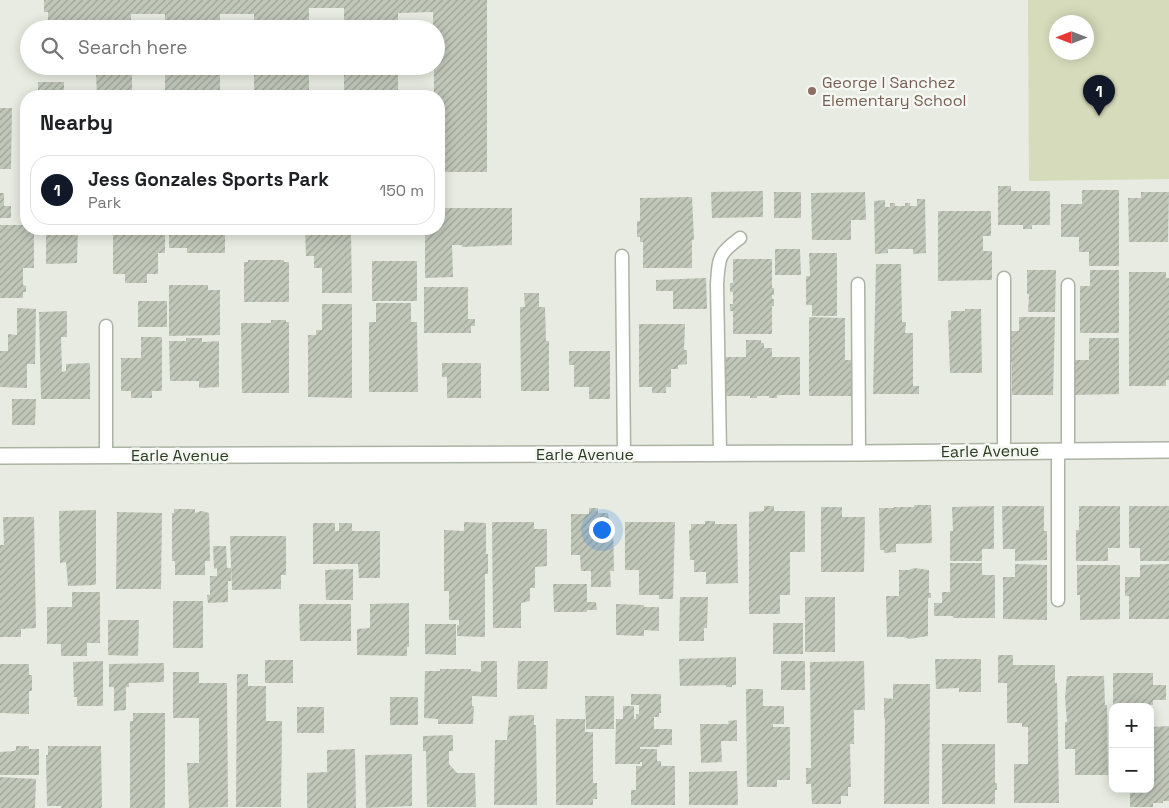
<!DOCTYPE html>
<html lang="en">
<head>
<meta charset="utf-8">
<style>
  :root { --surface:#fff; --page:#f2f2f2; --text:#202124; --muted:#757577; --line:#e0e0e0; --accent:#111827 }
  body { margin:0; font-family:"Space Grotesk",sans-serif; background:var(--page); color:var(--text) }
  .controls { position:absolute; right:15px; bottom:15px; display:grid; overflow:hidden; border-radius:10px; box-shadow:0 2px 12px #0003 }
  .controls button { width:45px; height:45px; display:grid; place-items:center; padding:0; border:0; border-bottom:1px solid var(--line); background:var(--surface); color:var(--text); font:25px sans-serif }
  .compass { position:absolute; left:1049px; top:15px; width:45px; height:45px; border-radius:50%; background:var(--surface); box-shadow:0 2px 12px #0003; rotate:270deg }
  .you { position:absolute; left:601px; top:529px; width:18px; height:18px; margin:-12px; border:4px solid #fff; border-radius:50%; background:#1a73e8; box-shadow:0 0 0 8px #1a73e833 }
  .badge { display:grid; place-items:center; width:32px; height:32px; border-radius:50%; background:var(--accent); color:#fff; font-size:16px; font-weight:700 }
  .pin { position:absolute; translate:-50% -41px; filter:drop-shadow(0 1px 2px #0008) }
  .pin::after { content:''; position:absolute; top:26px; width:18px; height:15px; background:inherit; clip-path:polygon(0 0,100% 0,50% 100%) }
  .list { margin:0; padding:0; list-style:none }
  h2 { display:flex; justify-content:space-between; align-items:center; height:65px; margin:0; padding:0 20px; font-size:21px }
  h2 small { font-size:16px; font-weight:400; color:var(--muted) }
  .list li { display:grid; grid-template-columns:32px 1fr auto; gap:15px; align-items:center; box-sizing:border-box; height:70px; margin:0 10px 10px; padding:0 10px; border:1px solid var(--line); border-radius:20px }
  .list b { display:block; font-size:19px; white-space:nowrap }
  .list p { margin:0; font-size:16px; white-space:nowrap; color:var(--muted) }
  .list em { font-size:16px; font-style:normal; color:var(--muted) }
  .icon { flex:none; width:28px; height:28px; fill:none; stroke:currentColor; stroke-width:2; stroke-linecap:round; stroke-linejoin:round }
  .map { position:relative; flex:none; width:1169px; height:808px; overflow:hidden }
  .search { position:absolute; background:var(--surface); box-shadow:0 2px 12px #0003; left:20px; top:20px; width:425px; height:55px; display:flex; align-items:center; gap:12px; box-sizing:border-box; padding:0 18px; border-radius:28px; color:var(--muted); font-size:19px }
  .panel { position:absolute; background:var(--surface); box-shadow:0 2px 12px #0003; left:20px; top:90px; width:425px; height:145px; border-radius:20px }
  .map>svg:first-child { display:block }
  .green { fill:#d6dbbb; fill-rule:evenodd }
  .building { fill:url(#building-hatch) }
  .lines { fill:none; stroke-linecap:round; stroke-linejoin:round }
  .service-casing { stroke:#abb3a4; stroke-width:15 }
  .minor-casing { stroke:#abb3a4; stroke-width:18 }
  .service { stroke:#fff; stroke-width:12 }
  .minor { stroke:#fff; stroke-width:15 }
  .education-dot { fill:#8d6e63; stroke:#f5f8f2; stroke-width:2 }
  .labels { text-anchor:middle; dominant-baseline:central; stroke-width:5; stroke-linejoin:round; paint-order:stroke }
  .education-label { font-size:16px; fill:#785e54; stroke:#f5f8f2; text-anchor:start }
  .street-label { font-size:16px; fill:#2c3b23; stroke:#f5f8f2 }
</style>
</head>
<body>
<div class="map">
<svg width="1169" height="808" viewBox="0 0 1169 808">
  <defs>
    <pattern id="building-hatch" width="6" height="6" patternUnits="userSpaceOnUse" patternTransform="scale(1.25)"><rect width="6" height="6" fill="#c1c8ba"/><path d="M-1 1l2-2M0 6l6-6M5 7l2-2" fill="none" stroke="#9da497"/></pattern>
  </defs>
  <rect width="100%" height="100%" fill="#e7ebe1"/>
  <path class="green" d="M1028,0H1169V179L1029,181ZM1056,22H1086V52H1056Z"/>
  <g class="building">
    <path d="M44,0H487V172H439V96H434V66H436V29H433V12L398,13V29H344V8H309V29H254V14H220V29H165V14H131V29H48V12H44Z"/>
    <path d="M55,66H132V96H97L96,73H55Z"/>
    <rect x="165" y="66" width="55" height="30"/>
    <rect x="254" y="66" width="55" height="30"/>
    <rect x="344" y="66" width="54" height="30"/>
    <rect x="38" y="82" width="26" height="14"/>
    <path d="M0,108H12L11,169H0Z"/>
    <path d="M998,186H1011V191H1050V225H1032V229H1023V225H998Z"/>
    <path d="M1082,190H1119V266H1089V252H1079V237H1061V204H1082Z"/>
    <path d="M763,191V217L712,218L711,192Z"/>
    <rect x="774" y="192" width="27" height="26"/>
    <path d="M865,192L866,220H851V240H812L811,193Z"/>
    <path d="M1141,192H1169L1168,242H1129L1128,198H1141Z"/>
    <path d="M0,193H4V206H11V218H0Z"/>
    <path d="M692,197L694,240H692V268H643V242H640V237H637V221H640V198Z"/>
    <path d="M917,199H925L926,253L913,254V249H888V253L875,254L874,201L885,200V207H890V203H895V206H905V203H910V206H917Z"/>
    <path d="M439,208H512V245L462,247V245H452L453,277L425,278V229H439Z"/>
    <path d="M938,211H991V236H983V251H992V280L938,281Z"/>
    <path d="M0,225H26V229H34V268H23V285L26,286V292H23V298H0Z"/>
    <path d="M46,229H78L77,263L46,264Z"/>
    <path d="M169,229H225V253H187V248H169Z"/>
    <rect x="235" y="229" width="52" height="2"/>
    <path d="M305,229H345V235H351L352,293H322V268H314V256H306Z"/>
    <path d="M113,232H165V253H158V274H147V283H125V274H113Z"/>
    <path d="M775,249H800L801,275H775Z"/>
    <path d="M809,253H837V316H812V305H806V276H810Z"/>
    <path d="M733,259H772V288H774V295H772V299H774V306H772V334H733V311H730V304H733V292H730V283H733Z"/>
    <path d="M248,260H284V262H289V302H244V262H248Z"/>
    <rect x="372" y="261" width="45" height="40"/>
    <path d="M876,264H901L902,322H906L905,333H913V386H919V394H873Z"/>
    <path d="M1027,270H1056L1055,312H1028L1029,294H1027Z"/>
    <path d="M1090,270H1119V333H1080V286H1090Z"/>
    <path d="M1129,272H1166V278H1169V380H1166V386H1129Z"/>
    <path d="M706,278L707,309H673V291H656V280Z"/>
    <path d="M169,285H208V290H220V335L169,336Z"/>
    <path d="M424,287H468V319H475V326H471V333H424Z"/>
    <path d="M524,293H539V307H545L546,341H549V391H521L520,307H525Z"/>
    <rect x="138" y="301" width="29" height="26"/>
    <path d="M376,303H411V322H417L418,392H369V322H376Z"/>
    <path d="M322,304H352V398L308,397V335H316V330H322Z"/>
    <path d="M17,308L36,309L35,364H27V388L0,387V351H8V334L17,335Z"/>
    <path d="M965,309H981L982,373H950L948,320H951V311H965Z"/>
    <path d="M67,311V337H61L62,372L66,371V364L90,363V399H41L39,312Z"/>
    <path d="M809,317L845,318V360H856V396H809Z"/>
    <path d="M1019,317H1055L1053,395H1012V362H1008V334H1010V331H1019Z"/>
    <path d="M271,320H286V322H289V393H242L241,323H271Z"/>
    <path d="M639,324H685L684,350H687V364L678,365V369H671V387H666V393H652V387H639Z"/>
    <path d="M141,337H162V391H152V398H131V391H121V358H141Z"/>
    <path d="M186,338H202V342L219,341V387L199,388V381H170L169,341H186Z"/>
    <path d="M1089,338H1119V394L1072,395V360H1089Z"/>
    <path d="M746,340H761V343H764V348H772V357H800V395H777V398H769V396H757V398H750V396H726V357H746Z"/>
    <path d="M569,351H610V399H589V387H574V365H569Z"/>
    <path d="M442,363H481V398H447V377H442Z"/>
    <path d="M12,399H36L35,425H12Z"/>
    <path d="M914,505H931L932,543L896,544V552L884,553V550H880L879,508H894V507H914Z"/>
    <path d="M764,506H774V511H805V552H790V595H780V614H749V512L764,511Z"/>
    <path d="M994,506V549H982V561H950V531H953L952,507Z"/>
    <path d="M1002,506H1044V531H1047V560L1015,561V549H1003Z"/>
    <path d="M1079,506H1120V548H1108V561H1076V530H1079Z"/>
    <path d="M1129,506H1169V561H1140V548H1129Z"/>
    <path d="M821,507H842V517H865L864,572H821Z"/>
    <path d="M589,508H598V513H608L609,522H613L614,571H610L611,587H591V571H581L580,555H571V514H589Z"/>
    <path d="M174,509H195V513L201,511L209,513L210,561H205V575H175V561H172V513H174Z"/>
    <path d="M96,510V584H95V585L68,586L66,562L60,563L59,511Z"/>
    <path d="M117,512L162,513L161,589H116Z"/>
    <path d="M3,517H34L36,628L21,629V637H0V545H4Z"/>
    <path d="M705,521H715V524H737L738,583L706,584V572H694V560H690L689,530H691V524H705Z"/>
    <path d="M464,522L486,523V554H488V574H485V637L457,636V625H459V620H449V591H444V530L464,531Z"/>
    <path d="M492,522H534V529H547V566L535,567V588H530V601L521,603V628H493Z"/>
    <path d="M625,522H675L673,599H659V595H639V570H625Z"/>
    <path d="M313,523H335V531H339V523H352V531H380V578H359L358,564H313Z"/>
    <path d="M230,536H286V575H281V589L232,590Z"/>
    <path d="M213,546H226L227,568H231V581H228V602L208,603L207,595H210V576H217V568L214,569Z"/>
    <path d="M950,563H982V575H995V618H953V616H934V603H942V592H950Z"/>
    <path d="M1015,564L1047,565V620L1003,619V577H1015Z"/>
    <path d="M1169,564V619H1129V596H1125V577H1140V565Z"/>
    <path d="M1077,565H1120V619L1080,620V595H1077Z"/>
    <path d="M914,568L929,570V593H931V598H928V636L909,639L904,637H887L886,596H899V570H909Z"/>
    <path d="M353,569V600H326L325,570Z"/>
    <path d="M553,584H587V602H596L597,610H587V612H554Z"/>
    <path d="M72,592H100V643H87V656H61V644H47V607H72Z"/>
    <path d="M680,597H708L707,628H704V641H679Z"/>
    <rect x="805" y="597" width="30" height="55"/>
    <rect x="173" y="601" width="30" height="47"/>
    <path d="M409,603V647H407V656L357,655V629L370,628V604Z"/>
    <path d="M299,604H351V641H300Z"/>
    <path d="M616,604L644,605V607H659V631L644,630V636L616,635Z"/>
    <path d="M108,620H139L138,656L108,655Z"/>
    <rect x="773" y="623" width="30" height="31"/>
    <path d="M425,624H456V655L425,654Z"/>
    <path d="M998,655H1013V665H1055V683H1057L1059,803H1014V764H1028V727H1022V723H1007V683H998Z"/>
    <path d="M736,657V685H732V687H726V685L680,686L679,659Z"/>
    <path d="M935,659H981V692H959V688L936,689Z"/>
    <rect x="265" y="660" width="28" height="23"/>
    <path d="M103,661V706H77V697H74L73,662Z"/>
    <path d="M481,661H497V697L472,696V706H474L473,724H438V719L424,718L425,671H440V669H471V671L481,672Z"/>
    <path d="M518,661H548L547,689H517Z"/>
    <rect x="781" y="661" width="24" height="29"/>
    <path d="M864,661L865,710H854V744H850L851,787H848V796H841V804H812L811,784H806V768H811L810,662Z"/>
    <path d="M164,663V682L129,683V687H126V710L114,711V687H109V664Z"/>
    <path d="M0,664H29V675H32V691H29V714L0,713Z"/>
    <path d="M173,672H199V683H227L228,807L189,808L187,763H199V718H173Z"/>
    <path d="M1113,673H1153V685H1166V700H1153V705H1113Z"/>
    <path d="M237,674H248V686H266V721H282L281,807H236Z"/>
    <path d="M1067,676H1104L1105,705H1107L1108,775H1075V749H1065V722H1067L1065,698Z"/>
    <path d="M893,684H930L929,804H884L885,718H884V698L893,699Z"/>
    <path d="M746,689H763V706H784V724H773V727H790V780H777V787H747Z"/>
    <path d="M631,694H661V713H659V717H654V729H672V745H660V747H640V749H657V761H661V766H675V805H631V790H636V766H642V762H640V764H615L616,719H623V706H634V719H636V714H639V705H631Z"/>
    <path d="M585,696H614V729H586Z"/>
    <rect x="390" y="697" width="28" height="28"/>
    <rect x="297" y="707" width="27" height="26"/>
    <path d="M133,713H165V808H130V721H133Z"/>
    <path d="M534,715V725H536L537,805H494L495,740H507L509,716Z"/>
    <path d="M556,719H585V732H593V783H597V799H593V805H556Z"/>
    <path d="M737,720V741H721L722,762L701,763L700,724H729L728,721Z"/>
    <path d="M1169,726V801H1163V803H1153V807H1130V789H1150L1152,727Z"/>
    <path d="M453,735V751H449V764L457,773H475L476,807H427L426,751H423V736Z"/>
    <path d="M942,744H995V783H997V790H995V804H942Z"/>
    <path d="M16,746H29V749H39V775H0V752L14,751L16,750Z"/>
    <path d="M48,746H101L102,806L101,808H61V806H47L46,755H48Z"/>
    <path d="M355,749L356,808H307V773L327,772V750Z"/>
    <path d="M412,754V806L366,808L365,755Z"/>
    <path d="M737,771L738,805H689V772Z"/>
    <path d="M0,777L36,779L35,808H0Z"/>
  </g>
  <g class="lines">
    <defs>
      <g id="service">
        <path d="M622,256L624,454"/>
        <path d="M1004,278V451"/>
        <path d="M858,284L859,453"/>
        <path d="M1068,285V450"/>
        <path d="M106,326V456"/>
        <path d="M1058,450V600"/>
        <path d="M720,453L717,284C719,257 718,254 740,238"/>
      </g>
      <path id="minor" d="M0,456L859,453L1169,450"/>
    </defs>
    <use href="#service" class="service-casing"/>
    <use href="#minor" class="minor-casing"/>
    <use href="#service" class="service"/>
    <use href="#minor" class="minor"/>
  </g>
  <circle class="education-dot" cx="812" cy="91" r="5"/>
  <g class="labels">
    <g class="education-label">
      <text x="822" y="82">George I Sanchez<tspan x="822" dy="18">Elementary School</tspan></text>
    </g>
    <g class="street-label">
      <text transform="translate(990 451) rotate(-1)">Earle Avenue</text>
      <text x="585" y="454">Earle Avenue</text>
      <text x="180" y="455">Earle Avenue</text>
    </g>
  </g>
</svg>
<div class="controls">
<button>+</button>
<button>−</button>
</div>
<svg class="compass" viewBox="-18 -18 36 36"><path d="M0-13l5 13h-10z" fill="#e53935"/><path d="M0 13l5-13h-10z" fill="#757577"/></svg>
<div class="you"></div>
<div class="pin badge" style="left:1099px;top:116px">1</div>
<div class="search"><svg class="icon" aria-label="search" viewBox="0 0 24 24"><circle cx="10" cy="10" r="6"/><path d="M15 15l6 6"/></svg>Search here</div>
<section class="panel">
<h2>Nearby<small></small></h2>
<ul class="list">
<li><span class="badge">1</span><div><b>Jess Gonzales Sports Park</b><p>Park</p></div><em>150 m</em></li>
</ul>
</section>
</div>
</body>
</html>
